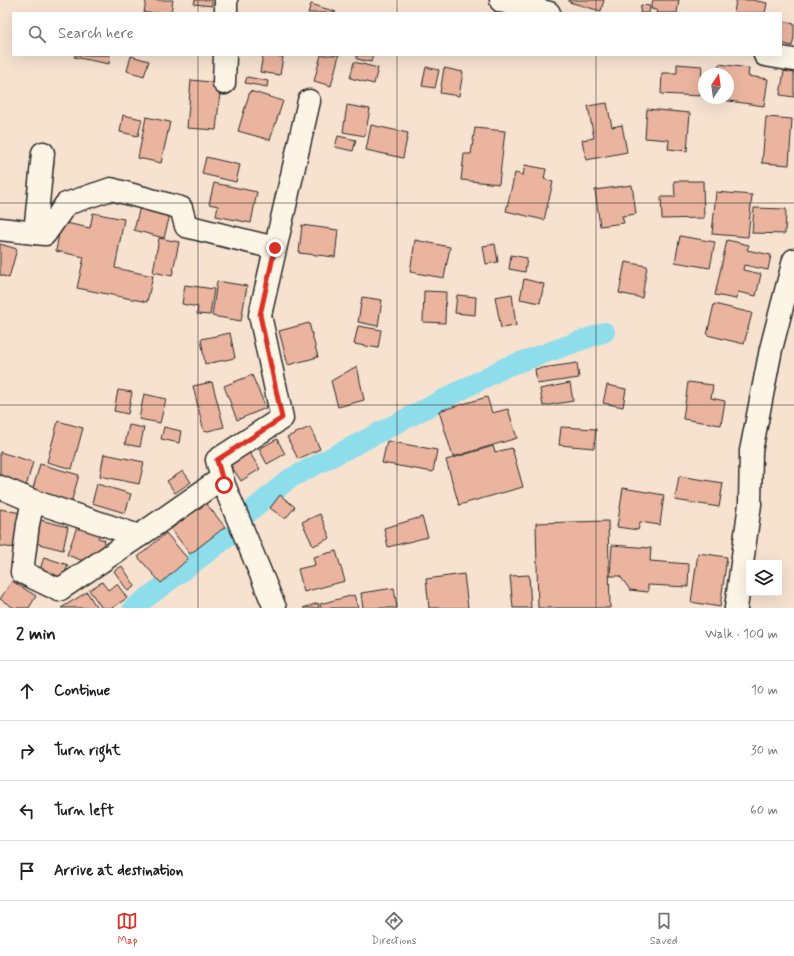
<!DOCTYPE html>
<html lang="en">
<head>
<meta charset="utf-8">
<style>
  :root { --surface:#fff; --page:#f6f6f6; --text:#202124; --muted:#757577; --line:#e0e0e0; --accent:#d93025 }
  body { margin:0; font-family:Mynerve,sans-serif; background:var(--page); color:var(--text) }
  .controls { position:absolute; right:12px; bottom:12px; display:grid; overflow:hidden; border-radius:0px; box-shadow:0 4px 16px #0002 }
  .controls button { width:36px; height:36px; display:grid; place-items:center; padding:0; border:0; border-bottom:1px solid var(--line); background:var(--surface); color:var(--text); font:20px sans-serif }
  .compass { position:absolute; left:698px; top:68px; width:36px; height:36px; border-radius:50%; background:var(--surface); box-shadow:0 4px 16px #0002; rotate:13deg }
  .stop { position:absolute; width:12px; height:12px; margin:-9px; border:3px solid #d93025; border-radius:50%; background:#fff }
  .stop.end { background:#d93025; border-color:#fff; box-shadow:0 1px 4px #0008 }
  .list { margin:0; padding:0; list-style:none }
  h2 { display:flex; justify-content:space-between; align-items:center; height:52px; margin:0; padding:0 16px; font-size:17px }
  h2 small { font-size:13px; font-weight:400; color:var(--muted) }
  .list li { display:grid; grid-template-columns:26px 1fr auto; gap:12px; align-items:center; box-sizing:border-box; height:60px; padding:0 16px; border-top:1px solid var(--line) }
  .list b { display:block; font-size:15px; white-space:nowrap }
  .list em { font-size:13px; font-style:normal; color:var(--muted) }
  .icon { flex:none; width:22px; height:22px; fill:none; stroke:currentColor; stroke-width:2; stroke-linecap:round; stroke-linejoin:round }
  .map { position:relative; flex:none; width:794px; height:608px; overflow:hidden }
  .search { position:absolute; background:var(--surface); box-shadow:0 4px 16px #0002; left:12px; right:12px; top:12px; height:44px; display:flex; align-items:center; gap:10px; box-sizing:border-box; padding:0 14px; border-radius:0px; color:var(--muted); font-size:15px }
  .sheet { height:292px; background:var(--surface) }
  nav { display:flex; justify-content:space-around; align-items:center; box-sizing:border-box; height:56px; border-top:1px solid var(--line); background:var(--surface); font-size:11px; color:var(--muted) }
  nav a { display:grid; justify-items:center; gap:2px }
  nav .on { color:var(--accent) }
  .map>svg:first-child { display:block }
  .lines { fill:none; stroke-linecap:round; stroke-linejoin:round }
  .canal { stroke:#8eddeb; stroke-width:20 }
  .building { fill:#eab49e; stroke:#2b2b2b }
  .minor-casing { stroke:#2b2b2b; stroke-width:25 }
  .minor { stroke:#fcf5e5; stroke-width:22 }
  .route { stroke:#d93025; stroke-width:5 }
  .grid { fill:none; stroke:#2b2b2b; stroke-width:1; stroke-opacity:0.55 }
</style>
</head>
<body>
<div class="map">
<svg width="794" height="608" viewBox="0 0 794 608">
  <rect width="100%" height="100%" fill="#f7e2d0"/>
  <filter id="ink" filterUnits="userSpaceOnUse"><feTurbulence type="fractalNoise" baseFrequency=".025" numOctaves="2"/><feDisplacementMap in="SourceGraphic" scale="8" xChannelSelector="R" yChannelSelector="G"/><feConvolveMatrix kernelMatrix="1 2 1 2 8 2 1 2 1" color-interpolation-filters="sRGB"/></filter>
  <g filter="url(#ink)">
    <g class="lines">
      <g class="canal">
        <path d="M246,515L289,479L506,367L605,332"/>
        <path d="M133,608L234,533"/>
      </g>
    </g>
    <g class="building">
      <path d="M146,0H173L171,13H144Z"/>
      <path d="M195,0H212V6L194,4Z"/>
      <path d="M569,0H604L601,11L569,2Z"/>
      <path d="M653,0H679L677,13H656L657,10L651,9Z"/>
      <path d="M736,0H752L767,3L765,13H734Z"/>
      <path d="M311,4L336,12L335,13H308Z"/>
      <path d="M641,5L650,6L649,13H640Z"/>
      <path d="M781,21L794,24V37L792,46L781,43Z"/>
      <path d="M75,55H110L109,64L74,57Z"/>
      <path d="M263,55H272L283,57L280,75L260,72Z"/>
      <path d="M321,55H339L331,86L314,81Z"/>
      <path d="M357,55H373L371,62L357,59Z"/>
      <path d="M131,56L149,61L144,76L127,71Z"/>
      <path d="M354,62L378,68L374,84L350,78Z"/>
      <path d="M677,64L702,66L700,96L661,94L662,73H677Z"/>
      <path d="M719,64L749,68L748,76L768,79L764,106L715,99V98H728V74H718Z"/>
      <path d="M426,67L439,70L435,88L422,86Z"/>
      <path d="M444,68L463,72L459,96L440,93Z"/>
      <path d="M784,71L794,73V97L780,95Z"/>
      <path d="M247,77L268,81L267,87L245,83Z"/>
      <path d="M191,80L221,83L216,130L187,128Z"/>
      <path d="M250,91L283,101L270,140L238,131Z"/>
      <path d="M607,103L612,127L622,125L627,152L586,160L582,140L594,138L588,106Z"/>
      <path d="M347,105L370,109L365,136L343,132Z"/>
      <path d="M647,109L690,113L687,151L668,149L669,140L645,138Z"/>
      <path d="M123,115L142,119L138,136L120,132Z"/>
      <path d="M146,117L170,122L161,163L138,158Z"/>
      <path d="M766,117L792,119L789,165L762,163Z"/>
      <path d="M371,125L408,133L403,158L366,150Z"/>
      <path d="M475,128L505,131L499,184L461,180L464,154H471Z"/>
      <path d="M338,136L356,140L353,151L335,147Z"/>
      <path d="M206,157L240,165L236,182L202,174Z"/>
      <path d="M525,165L546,169L544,179L553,182L544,220L506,211L515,173L523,175Z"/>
      <path d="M674,181H703L704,218L662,219L661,197H675Z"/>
      <path d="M214,183L257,192L251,223L216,216L218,206L209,204Z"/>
      <path d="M632,185L636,214L622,216L624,223L600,226L595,190Z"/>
      <path d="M716,192L752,195L748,237L712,234Z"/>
      <path d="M142,199L172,207L164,238L134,230Z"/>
      <path d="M754,208L786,209L785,234L752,233Z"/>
      <path d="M93,213L124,219L115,268L153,276L147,302L77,288L84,257L56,251L61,222L90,228Z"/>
      <path d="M302,225L338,230L335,257L299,253Z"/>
      <path d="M680,236L715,242L710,268L675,262Z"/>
      <path d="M159,238L179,242L172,276L153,272Z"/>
      <path d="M415,240L450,247L444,278L410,272Z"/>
      <path d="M727,240L749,245L747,250L771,255L768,270L744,265L743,270L761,274L756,296L738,292L736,299L715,295Z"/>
      <path d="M0,244L17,249L9,278L0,275Z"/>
      <path d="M495,244L498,262L486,264L483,246Z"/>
      <path d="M511,255L527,258L525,272L509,269Z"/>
      <path d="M625,262L647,266L642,298L619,293Z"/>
      <path d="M524,279L544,284L540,303L520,299Z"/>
      <path d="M217,281L247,286L241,321L212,316Z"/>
      <path d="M185,285L214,289L210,315L197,314L198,307L182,304Z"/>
      <path d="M424,291L446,292L445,323L423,322Z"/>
      <path d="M512,294L516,326L501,328L495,297Z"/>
      <path d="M457,295L476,297L475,315L455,313Z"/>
      <path d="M362,297L382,300L378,326L358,322Z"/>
      <path d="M714,304L752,313L744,344L707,335Z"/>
      <path d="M309,323L318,357L288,365L279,331Z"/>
      <path d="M358,326L381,330L378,348L354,344Z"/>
      <path d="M230,333L235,358L205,364L201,339Z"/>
      <path d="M577,363L579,378L537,384L535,369Z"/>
      <path d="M357,366L364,400L338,407L331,381Z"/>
      <path d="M252,375L266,408L237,420L224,386Z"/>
      <path d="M212,382L224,427L204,432L193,386Z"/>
      <path d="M688,382L713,385L711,398L725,401L721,425L683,419Z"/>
      <path d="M570,383L573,401L543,406L540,389Z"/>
      <path d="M607,385L626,389L623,407L603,403Z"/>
      <path d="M118,390L132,392L128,414L114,411Z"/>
      <path d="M144,394L166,399L160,423L139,419Z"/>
      <path d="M487,397L492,413L508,409L517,438L453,457L439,411Z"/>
      <path d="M58,421L83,428L72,469L47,462Z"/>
      <path d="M129,425L144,428L140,447L125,444Z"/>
      <path d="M164,427L181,431L179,443L161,439Z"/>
      <path d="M310,427L320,449L298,459L287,437Z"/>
      <path d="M561,427L596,429L594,448L559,445Z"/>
      <path d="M277,439L285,454L267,464L259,449Z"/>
      <path d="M387,441L437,450L433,472L382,463Z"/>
      <path d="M493,446L495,452L512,448L523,487L459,505L446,460Z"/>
      <path d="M0,452L33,462L25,490L0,482Z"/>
      <path d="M249,452L260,469L241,481L230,464Z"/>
      <path d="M104,454L144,462L139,484L100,476Z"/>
      <path d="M40,464L79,475L71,503L32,492Z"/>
      <path d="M183,471L191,482L175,493L167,481Z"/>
      <path d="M679,476L723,483L719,507L675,500Z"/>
      <path d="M97,484L131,494L125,513L92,503Z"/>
      <path d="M623,488L664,495L660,525L640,522L638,530L617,527Z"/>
      <path d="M280,495L295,507L285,519L270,508Z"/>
      <path d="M205,502L225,527L190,554L171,529Z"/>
      <path d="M0,509L21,513L14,548L0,546Z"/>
      <path d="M320,514L330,538L313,546L302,522Z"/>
      <path d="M422,517L428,537L388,547L384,528Z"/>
      <path d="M36,519L68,527L63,550L31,542Z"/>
      <path d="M608,521L610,608H538L536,523Z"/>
      <path d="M78,524L100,532L98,538L105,540L99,559L89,563L67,555Z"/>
      <path d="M166,533L188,559L161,583L138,557Z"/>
      <path d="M612,545L651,548L650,561L689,564L688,587L648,585V592L630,590L620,576H610Z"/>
      <path d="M336,551L345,581L304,592L298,569L315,565L313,557Z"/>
      <path d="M698,553L727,557L720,607L691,602Z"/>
      <path d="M44,557L68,565L61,584L38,576Z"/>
      <path d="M122,566L135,586L128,591L114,571Z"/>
      <path d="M464,574L468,608H429L426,579Z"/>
      <path d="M529,575L531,608H513L510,576Z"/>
      <path d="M12,581L36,596L29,608H14L0,599Z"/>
      <path d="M102,582L108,590L117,584L127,598L112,608H102L89,590Z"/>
      <path d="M394,588L397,608H363L361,593Z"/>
      <path d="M87,592L97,608H61Z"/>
      <path d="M354,595L358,608H321L320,604Z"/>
      <path d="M318,603L319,608H303Z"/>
    </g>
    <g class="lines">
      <defs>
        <g id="minor">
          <path d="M501,0V1L549,13"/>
          <path d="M226,13V0"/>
          <path d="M765,55L794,60"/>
          <path d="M224,83L225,55"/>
          <path d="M0,229L35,233L43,153"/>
          <path d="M35,233L45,234L66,204L111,189L181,208L186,226L275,248"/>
          <path d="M0,487L33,501L139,536L222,478"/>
          <path d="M33,501L28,524L22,572L59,590L139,536"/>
          <path d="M275,608L224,485L217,460L282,418L260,315L309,101"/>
          <path d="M736,608L750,504L751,451L771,349L794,260"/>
        </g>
      </defs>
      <use href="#minor" class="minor-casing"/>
      <use href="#minor" class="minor"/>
    </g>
  </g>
  <g class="lines" filter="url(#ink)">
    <path class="route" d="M224,485L217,460L282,418L260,315L275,248"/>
  </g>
  <path class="grid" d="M198,0V13M397,0V13M596,0V13M198,55V608M397,55V608M596,55V608M0,203H794M0,405H794"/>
</svg>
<div class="controls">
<button><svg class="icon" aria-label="layers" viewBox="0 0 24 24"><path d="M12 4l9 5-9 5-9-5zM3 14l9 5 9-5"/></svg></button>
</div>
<svg class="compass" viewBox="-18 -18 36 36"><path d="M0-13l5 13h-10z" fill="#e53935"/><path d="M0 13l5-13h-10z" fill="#757577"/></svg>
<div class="stop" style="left:224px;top:485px"></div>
<div class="stop end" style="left:275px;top:248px"></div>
<div class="search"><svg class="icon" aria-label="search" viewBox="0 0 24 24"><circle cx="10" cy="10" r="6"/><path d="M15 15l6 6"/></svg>Search here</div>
</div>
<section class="sheet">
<h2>2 min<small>Walk · 100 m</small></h2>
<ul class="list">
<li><svg class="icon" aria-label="ahead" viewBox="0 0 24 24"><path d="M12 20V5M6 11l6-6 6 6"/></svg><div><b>Continue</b></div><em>10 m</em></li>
<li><svg class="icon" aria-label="right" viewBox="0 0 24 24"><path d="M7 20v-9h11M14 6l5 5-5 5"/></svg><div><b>Turn right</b></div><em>30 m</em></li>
<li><svg class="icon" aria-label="left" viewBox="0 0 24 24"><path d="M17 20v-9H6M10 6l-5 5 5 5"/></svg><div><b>Turn left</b></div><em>60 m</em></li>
<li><svg class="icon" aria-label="arrive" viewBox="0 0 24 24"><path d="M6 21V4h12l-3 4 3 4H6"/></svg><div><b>Arrive at destination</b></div></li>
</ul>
</section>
<nav>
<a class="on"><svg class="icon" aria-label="map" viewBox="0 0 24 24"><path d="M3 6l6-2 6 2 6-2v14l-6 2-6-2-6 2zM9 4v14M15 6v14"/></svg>Map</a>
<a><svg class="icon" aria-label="directions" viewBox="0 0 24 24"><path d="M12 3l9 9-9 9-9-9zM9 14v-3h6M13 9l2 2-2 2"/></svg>Directions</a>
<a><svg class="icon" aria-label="saved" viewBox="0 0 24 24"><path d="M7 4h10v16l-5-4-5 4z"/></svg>Saved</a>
</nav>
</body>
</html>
